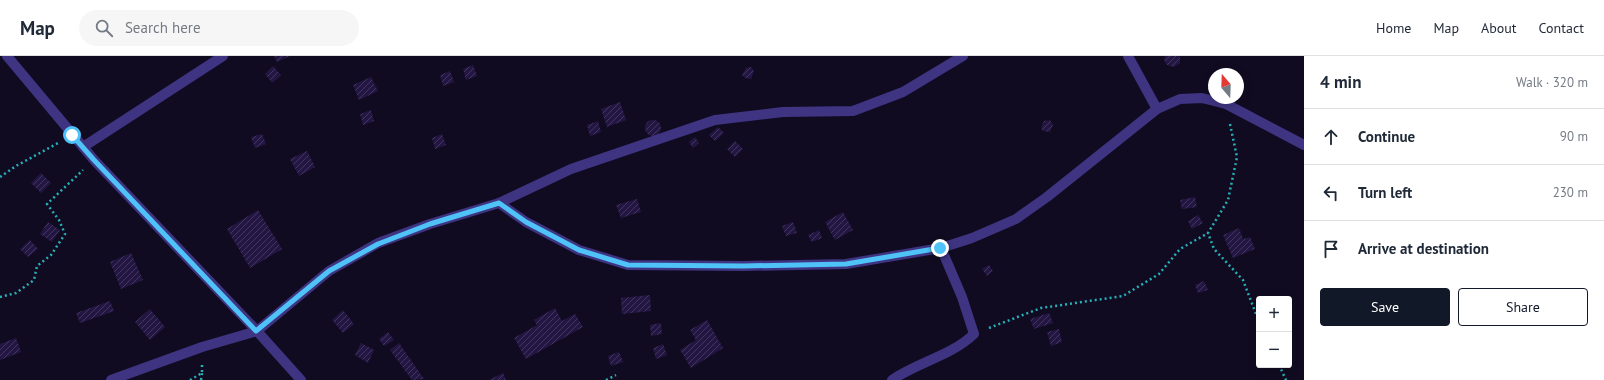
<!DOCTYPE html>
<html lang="en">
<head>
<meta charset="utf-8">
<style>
  :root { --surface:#fff; --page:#f6f6f7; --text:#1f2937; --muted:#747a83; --line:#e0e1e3; --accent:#111827 }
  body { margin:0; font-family:"PT Sans",sans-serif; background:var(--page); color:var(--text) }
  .controls { position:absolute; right:12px; bottom:12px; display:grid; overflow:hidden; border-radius:4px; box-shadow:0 2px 10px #0003 }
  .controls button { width:36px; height:36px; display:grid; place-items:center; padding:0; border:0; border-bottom:1px solid var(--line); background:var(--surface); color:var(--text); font:20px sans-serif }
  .compass { position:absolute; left:1208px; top:12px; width:36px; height:36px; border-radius:50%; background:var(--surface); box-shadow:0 2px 10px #0003; rotate:341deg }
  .stop { position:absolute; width:12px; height:12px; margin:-9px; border:3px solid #4fc3f7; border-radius:50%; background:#fff }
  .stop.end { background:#4fc3f7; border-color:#fff; box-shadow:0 1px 4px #0008 }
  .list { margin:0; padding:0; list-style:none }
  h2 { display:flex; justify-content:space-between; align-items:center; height:52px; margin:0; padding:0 16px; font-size:17px }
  h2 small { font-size:13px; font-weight:400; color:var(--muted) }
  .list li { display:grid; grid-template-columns:26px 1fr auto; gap:12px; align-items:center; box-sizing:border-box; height:56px; padding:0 16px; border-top:1px solid var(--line) }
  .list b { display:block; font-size:15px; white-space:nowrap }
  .list em { font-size:13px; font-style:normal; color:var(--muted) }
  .actions { display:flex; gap:8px; padding:12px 16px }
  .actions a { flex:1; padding:9px 0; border:1px solid var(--accent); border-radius:4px; text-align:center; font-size:14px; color:var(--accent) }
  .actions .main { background:var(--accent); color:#fff }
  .icon { flex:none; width:22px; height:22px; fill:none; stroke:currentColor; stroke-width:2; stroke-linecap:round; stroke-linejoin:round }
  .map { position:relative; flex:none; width:1304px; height:324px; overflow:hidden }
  header { display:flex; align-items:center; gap:24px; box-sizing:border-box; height:56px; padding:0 20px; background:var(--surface); border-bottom:1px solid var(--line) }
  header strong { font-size:19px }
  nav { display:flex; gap:22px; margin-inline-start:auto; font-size:14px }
  .search { width:280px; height:36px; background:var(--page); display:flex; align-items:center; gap:10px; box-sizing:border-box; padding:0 14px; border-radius:22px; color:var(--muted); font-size:15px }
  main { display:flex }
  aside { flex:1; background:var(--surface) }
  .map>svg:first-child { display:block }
  .building { fill:url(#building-hatch) }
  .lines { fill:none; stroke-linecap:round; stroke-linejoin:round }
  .path { stroke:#26b1b8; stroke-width:2.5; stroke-dasharray:2 3; stroke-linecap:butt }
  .minor { stroke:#3f3482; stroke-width:10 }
  .route { stroke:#4fc3f7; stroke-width:5 }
</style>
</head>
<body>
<header>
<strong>Map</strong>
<div class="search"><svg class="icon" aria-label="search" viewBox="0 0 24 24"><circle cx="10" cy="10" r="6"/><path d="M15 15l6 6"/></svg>Search here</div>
<nav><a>Home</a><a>Map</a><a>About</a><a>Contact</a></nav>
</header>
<main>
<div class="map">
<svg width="1304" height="324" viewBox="0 0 1304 324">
  <defs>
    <pattern id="building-hatch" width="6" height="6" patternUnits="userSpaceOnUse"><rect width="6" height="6" fill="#241643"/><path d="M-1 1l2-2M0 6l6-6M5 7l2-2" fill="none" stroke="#43375f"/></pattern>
  </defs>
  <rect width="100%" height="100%" fill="#110b21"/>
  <g class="building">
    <path d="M274,0H290L277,6Z"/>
    <path d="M1165,0H1180V7L1174,11L1167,9L1164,4Z"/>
    <path d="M473,9L477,20L466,24L463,13Z"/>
    <path d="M273,10L281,19L272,27L265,18Z"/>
    <path d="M751,11L754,15L751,23L745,22L742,19L746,12Z"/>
    <path d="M450,15L454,26L443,30L440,19Z"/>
    <path d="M371,21L378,35L359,44L353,29Z"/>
    <path d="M620,46L626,64L607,71L601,53Z"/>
    <path d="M371,54L374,65L363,69L360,58Z"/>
    <circle cx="653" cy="72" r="8"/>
    <path d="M1050,64L1053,69L1050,76L1043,75L1041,72L1044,65Z"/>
    <path d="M598,65L601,76L590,80L587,69Z"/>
    <path d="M718,71L724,77L715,85L709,79Z"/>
    <path d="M262,78L266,88L255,92L251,81Z"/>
    <path d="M442,78L446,89L435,93L432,82Z"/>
    <path d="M695,81L699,87L693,92L689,86Z"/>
    <path d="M735,85L743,93L735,101L727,93Z"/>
    <path d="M307,95L315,111L299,120L290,103Z"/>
    <path d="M41,117L51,127L41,137L31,127Z"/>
    <path d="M1195,141L1197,151L1182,153L1180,144Z"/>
    <path d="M637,143L641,156L621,162L616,149Z"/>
    <path d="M258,154L282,193L250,212L227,173Z"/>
    <path d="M843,156L853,174L835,184L825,166Z"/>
    <path d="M1198,159L1203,167L1192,173L1188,165Z"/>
    <path d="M48,166L60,174L52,186L40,178Z"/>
    <path d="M793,166L797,177L786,180L782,170Z"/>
    <path d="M1239,172L1243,183L1250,181L1255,193L1233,202L1223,179Z"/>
    <path d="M819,174L822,182L812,186L808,179Z"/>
    <path d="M30,184L38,193L28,201L20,193Z"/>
    <path d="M131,197L143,224L121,233L110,206Z"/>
    <path d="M989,209L993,215L987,220L982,213Z"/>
    <path d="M1204,225L1208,234L1198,237L1195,229Z"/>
    <path d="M650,239L651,255L622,258L621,242Z"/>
    <path d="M110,245L114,255L80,267L76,257Z"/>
    <path d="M555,252L562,265L575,258L583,271L526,303L514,282L537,269L534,264Z"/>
    <path d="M150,253L165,271L150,284L135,266Z"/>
    <path d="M343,254L354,268L343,277L332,264Z"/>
    <path d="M1049,257L1053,267L1034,273L1030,263Z"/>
    <path d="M707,264L723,292L691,312L680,294L696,284L690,274Z"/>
    <path d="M661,267L662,278L651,280L650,269Z"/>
    <path d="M1059,273L1062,286L1051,290L1047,276Z"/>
    <path d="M388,276L394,284L384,290L379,283Z"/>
    <path d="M16,282L21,296L0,304V288Z"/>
    <path d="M361,287L374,294L368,307L355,299Z"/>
    <path d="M399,287L424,323L412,324L390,294Z"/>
    <path d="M663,288L667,299L656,303L653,292Z"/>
    <path d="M619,296L623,306L611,310L608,300Z"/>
    <path d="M503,317L506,324H489Z"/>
  </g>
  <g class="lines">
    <g class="path">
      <path d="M1230,68L1237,101L1228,144L1208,177L1214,193L1243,224L1259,266"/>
      <path d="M0,121L16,110L60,86"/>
      <path d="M0,241L16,237L34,224L37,210L51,199L65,178L59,164L47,148L83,114"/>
      <path d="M989,272L1041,252L1123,240L1159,218L1180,193L1208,177"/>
      <path d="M1279,309L1286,324"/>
      <path d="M190,324L202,317V308"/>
      <path d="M201,324L202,317"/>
      <path d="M606,324L616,319"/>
    </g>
    <g class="minor">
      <path d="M7,0L94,104L257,275L301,324"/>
      <path d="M1128,0L1157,53L1180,43L1202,42L1226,48L1304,89"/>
      <path d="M83,91L223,0"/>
      <path d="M499,147L526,166L579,194L628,209L743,210L846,208L941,192L972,182L1016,163L1047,141L1157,53"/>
      <path d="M111,324L202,291L257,275L329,215L378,187L430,168L499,147L571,113L715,64L783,56L853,55L903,36L963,0"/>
      <path d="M892,324C918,306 951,300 974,278L962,241L941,192"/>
    </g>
  </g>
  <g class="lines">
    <path class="route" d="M72,79L94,104L256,275L329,215L378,188L430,168L499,147L526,166L579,194L628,209L743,210L846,208L940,192"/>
  </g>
</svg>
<div class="controls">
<button>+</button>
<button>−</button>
</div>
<svg class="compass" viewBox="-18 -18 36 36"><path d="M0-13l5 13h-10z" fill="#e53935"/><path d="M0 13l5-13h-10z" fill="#747a83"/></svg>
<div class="stop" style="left:72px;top:79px"></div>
<div class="stop end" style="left:940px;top:192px"></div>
</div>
<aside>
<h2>4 min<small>Walk · 320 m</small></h2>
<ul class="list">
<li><svg class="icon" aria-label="ahead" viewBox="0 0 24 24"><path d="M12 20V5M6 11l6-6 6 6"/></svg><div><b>Continue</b></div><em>90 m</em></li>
<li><svg class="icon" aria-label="left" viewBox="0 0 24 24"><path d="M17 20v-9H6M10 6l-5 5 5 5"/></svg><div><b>Turn left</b></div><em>230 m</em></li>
<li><svg class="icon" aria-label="arrive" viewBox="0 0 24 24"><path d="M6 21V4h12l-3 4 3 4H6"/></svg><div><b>Arrive at destination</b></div></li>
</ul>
<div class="actions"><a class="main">Save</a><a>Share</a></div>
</aside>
</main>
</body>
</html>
